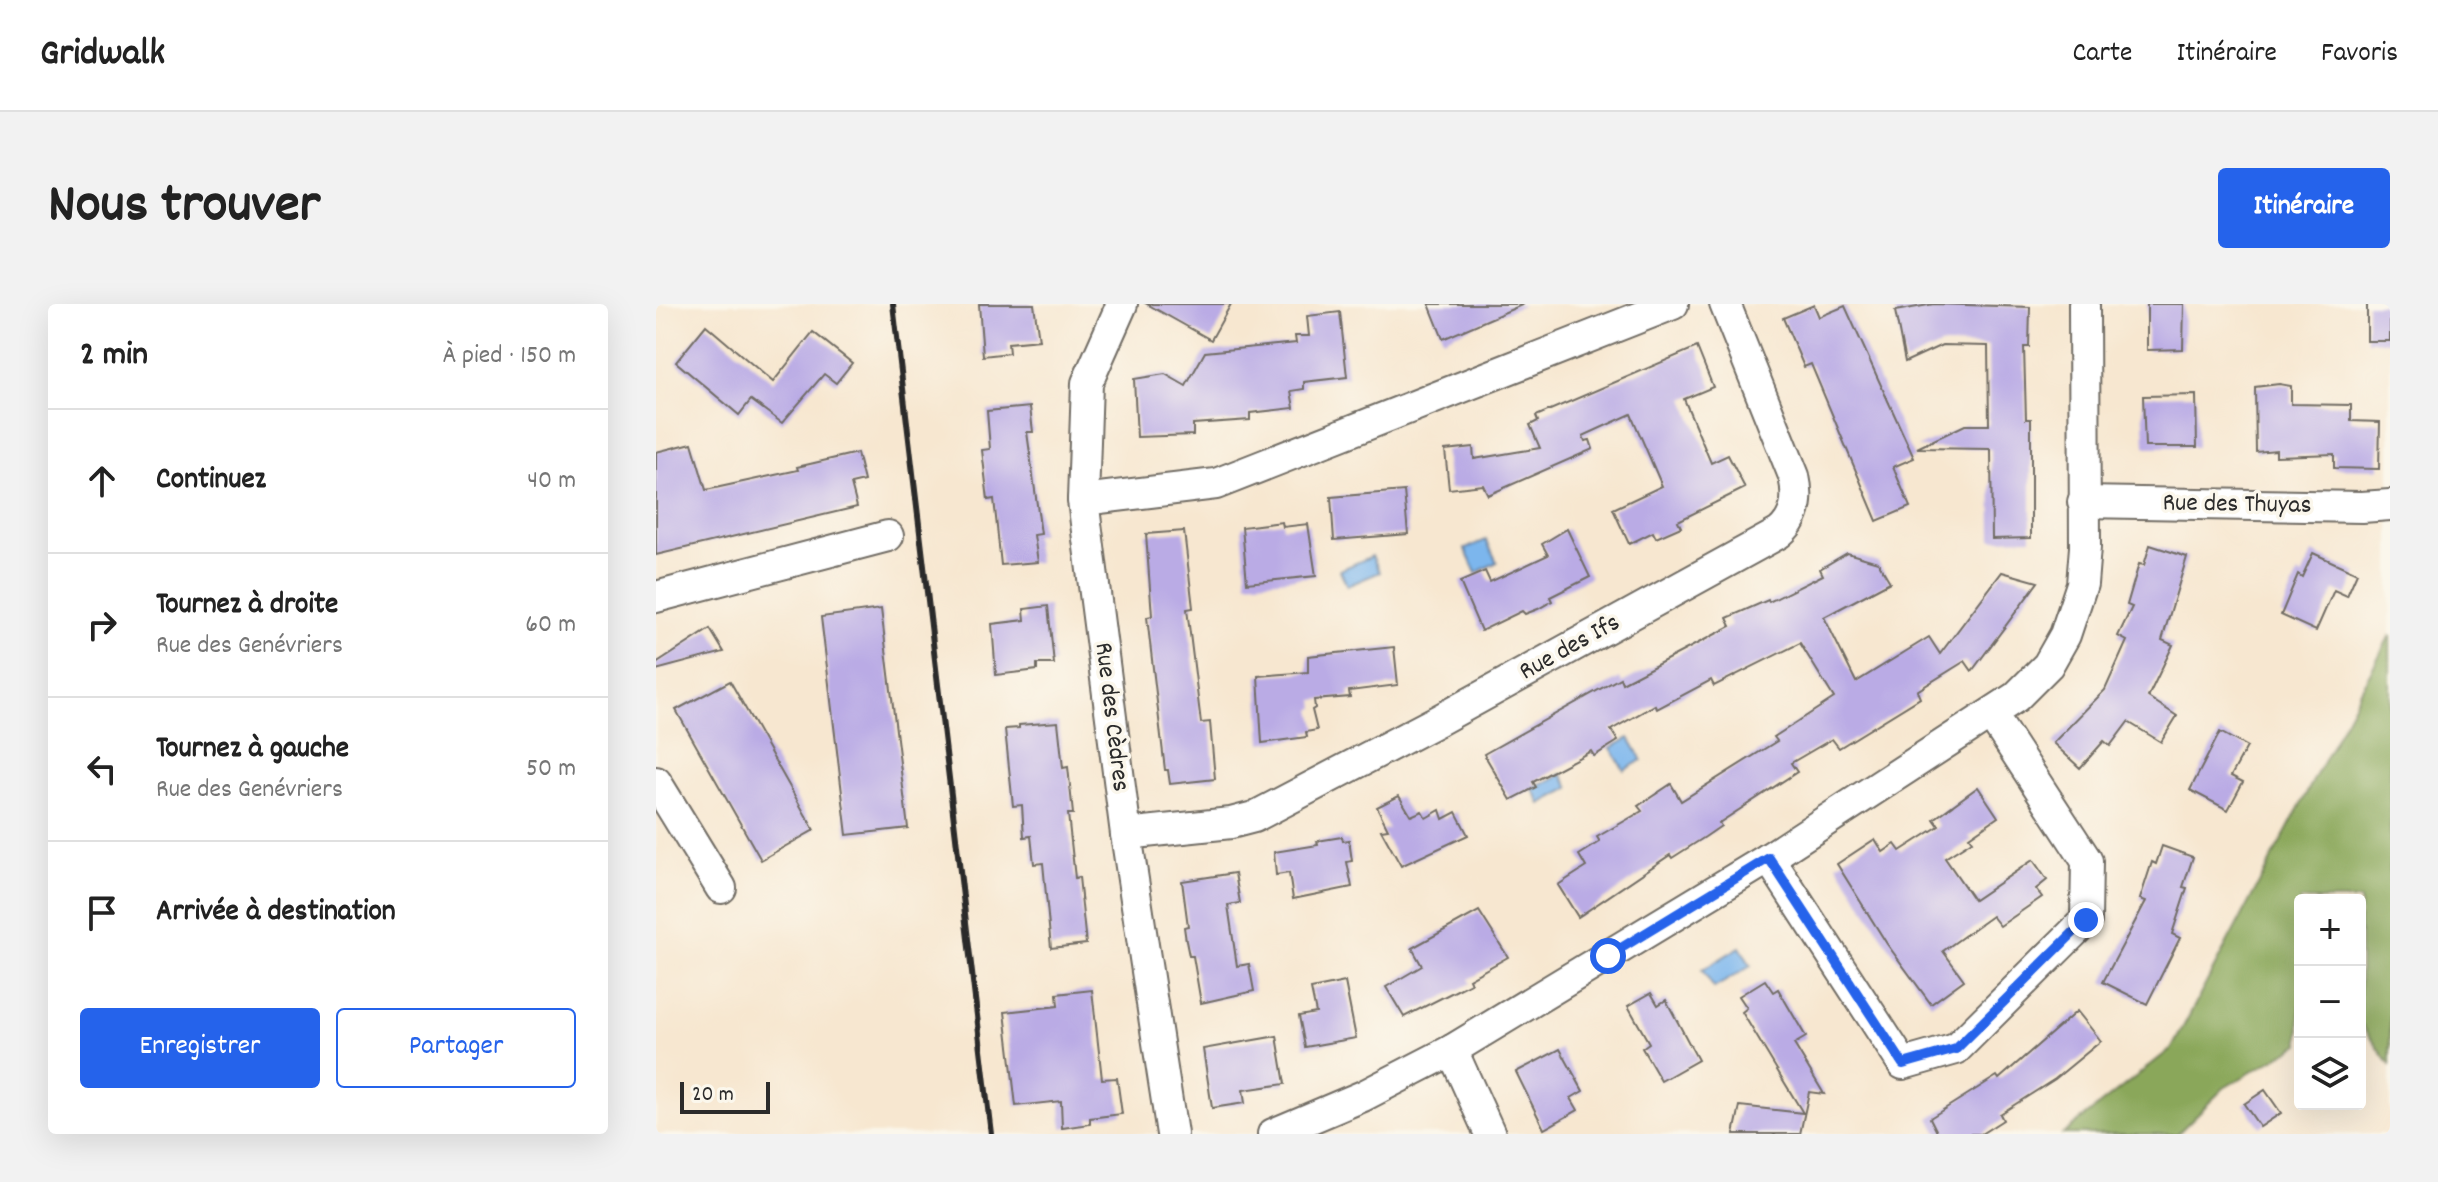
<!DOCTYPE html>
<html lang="fr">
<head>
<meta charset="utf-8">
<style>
  :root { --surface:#fff; --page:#f2f2f2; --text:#222; --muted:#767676; --line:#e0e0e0; --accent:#2563eb }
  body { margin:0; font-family:Dekko,sans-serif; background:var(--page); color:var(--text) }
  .controls { position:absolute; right:24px; bottom:24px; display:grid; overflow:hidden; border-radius:8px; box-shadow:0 8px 32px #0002 }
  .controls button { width:72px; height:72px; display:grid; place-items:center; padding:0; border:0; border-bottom:2px solid var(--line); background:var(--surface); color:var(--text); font:40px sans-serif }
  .scale { position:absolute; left:24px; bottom:20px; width:90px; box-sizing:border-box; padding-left:8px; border:4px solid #2b2b2b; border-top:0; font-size:22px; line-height:28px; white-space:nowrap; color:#2b2b2b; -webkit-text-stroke:6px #fbf7ec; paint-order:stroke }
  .stop { position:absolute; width:24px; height:24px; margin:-18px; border:6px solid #2563eb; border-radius:50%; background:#fff }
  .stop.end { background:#2563eb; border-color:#fff; box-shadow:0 2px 8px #0008 }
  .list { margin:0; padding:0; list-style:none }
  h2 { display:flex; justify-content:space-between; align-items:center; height:104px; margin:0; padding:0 32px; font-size:34px }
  h2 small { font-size:26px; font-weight:400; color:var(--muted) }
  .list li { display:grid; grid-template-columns:52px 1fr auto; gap:24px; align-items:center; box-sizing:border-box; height:144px; padding:0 32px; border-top:2px solid var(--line) }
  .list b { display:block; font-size:30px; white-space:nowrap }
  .list p { margin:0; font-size:26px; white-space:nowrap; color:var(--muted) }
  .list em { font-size:26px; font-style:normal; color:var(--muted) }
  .actions { display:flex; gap:16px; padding:24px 32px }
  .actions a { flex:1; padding:18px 0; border:2px solid var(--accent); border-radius:8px; text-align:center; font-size:28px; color:var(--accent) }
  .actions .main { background:var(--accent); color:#fff }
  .icon { flex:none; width:44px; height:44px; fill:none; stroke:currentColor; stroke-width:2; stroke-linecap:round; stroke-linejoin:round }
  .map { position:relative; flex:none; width:1734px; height:830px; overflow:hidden; border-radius:8px }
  header { display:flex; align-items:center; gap:48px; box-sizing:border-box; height:112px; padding:0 40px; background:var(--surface); border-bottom:2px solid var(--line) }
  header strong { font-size:38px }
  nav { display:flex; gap:44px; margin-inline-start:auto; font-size:28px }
  .intro { display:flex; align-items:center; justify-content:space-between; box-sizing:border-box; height:192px; padding:0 48px }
  h1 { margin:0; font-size:56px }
  .button { padding:20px 36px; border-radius:8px; background:var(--accent); color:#fff; font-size:28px; font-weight:700 }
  main { display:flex; gap:48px; padding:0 48px }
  aside { flex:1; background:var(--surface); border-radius:8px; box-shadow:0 8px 32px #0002 }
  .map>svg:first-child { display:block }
  .forest { fill:#8aa75a; stroke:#5a6942; stroke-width:2 }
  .water { fill:#7cb6ed; stroke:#54708c; stroke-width:2 }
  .building { fill:#baabe5 }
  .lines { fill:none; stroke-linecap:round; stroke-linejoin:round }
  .minor-casing { stroke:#726d65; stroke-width:34 }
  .minor { stroke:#fff; stroke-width:30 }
  .rail { stroke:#2b2b2b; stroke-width:6 }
  .route { stroke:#2563eb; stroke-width:10 }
  .labels { text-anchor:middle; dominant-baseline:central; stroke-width:7; stroke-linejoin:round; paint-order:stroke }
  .street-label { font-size:26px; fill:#2b2b2b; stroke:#fbf7ec }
</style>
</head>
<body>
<header>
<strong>Gridwalk</strong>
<nav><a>Carte</a><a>Itinéraire</a><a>Favoris</a></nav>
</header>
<div class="intro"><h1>Nous trouver</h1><a class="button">Itinéraire</a></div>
<main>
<aside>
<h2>2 min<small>À pied · 150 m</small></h2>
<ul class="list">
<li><svg class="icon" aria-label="ahead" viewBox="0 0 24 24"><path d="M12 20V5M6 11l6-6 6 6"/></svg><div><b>Continuez</b></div><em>40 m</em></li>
<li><svg class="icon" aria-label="right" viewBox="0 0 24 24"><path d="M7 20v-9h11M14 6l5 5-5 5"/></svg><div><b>Tournez à droite</b><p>Rue des Genévriers</p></div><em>60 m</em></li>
<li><svg class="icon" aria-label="left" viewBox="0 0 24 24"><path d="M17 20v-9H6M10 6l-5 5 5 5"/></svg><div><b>Tournez à gauche</b><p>Rue des Genévriers</p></div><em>50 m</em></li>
<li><svg class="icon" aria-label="arrive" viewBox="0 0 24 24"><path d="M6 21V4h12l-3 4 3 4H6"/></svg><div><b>Arrivée à destination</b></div></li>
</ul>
<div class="actions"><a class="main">Enregistrer</a><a>Partager</a></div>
</aside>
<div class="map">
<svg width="1734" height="830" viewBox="0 0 1734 830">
  <rect width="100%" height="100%" fill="#fbf7ec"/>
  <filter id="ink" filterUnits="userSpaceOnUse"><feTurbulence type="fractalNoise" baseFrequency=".0125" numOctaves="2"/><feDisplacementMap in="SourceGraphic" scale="16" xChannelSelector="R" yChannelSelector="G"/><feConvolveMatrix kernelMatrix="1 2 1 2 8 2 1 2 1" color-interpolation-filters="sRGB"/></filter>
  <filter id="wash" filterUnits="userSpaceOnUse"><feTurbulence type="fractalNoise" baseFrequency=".006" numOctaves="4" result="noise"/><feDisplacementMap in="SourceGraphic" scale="32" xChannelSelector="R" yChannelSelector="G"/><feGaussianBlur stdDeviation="1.8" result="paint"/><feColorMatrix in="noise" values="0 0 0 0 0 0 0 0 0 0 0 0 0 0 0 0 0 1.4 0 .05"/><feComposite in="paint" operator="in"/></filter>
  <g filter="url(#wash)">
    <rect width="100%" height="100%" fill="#f7e7d0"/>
    <path class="forest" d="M1734,331V761L1704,718V596H1644V740L1568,784L1521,830H1407L1516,744Z"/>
    <g class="water">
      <path d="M830,236L841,258L820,269L809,245Z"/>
      <path d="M716,252L724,268L691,282L684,266Z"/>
      <path d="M973,434L986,456L968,466L955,444Z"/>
      <path d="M906,470L914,484L885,500L877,485Z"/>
      <path d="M1084,643L1095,662L1058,684L1046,666Z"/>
    </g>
    <g id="blocks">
      <g class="building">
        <path d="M323,0H378L383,36L352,39L353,49L327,52Z"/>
        <path d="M491,0H575L555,36Z"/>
        <path d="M773,0H868L787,35Z"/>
        <path d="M1278,0L1374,3L1373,43H1368L1370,115H1375V234L1336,235L1335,145L1261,144L1309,121H1333L1332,42L1286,41L1249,58L1239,7Z"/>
        <path d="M1491,0H1528L1527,45L1491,46Z"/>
        <rect x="1711" y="0" width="23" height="37"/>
        <path d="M1158,1L1163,13L1189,2L1258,154L1237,163L1254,203L1221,217L1155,60L1148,63L1127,14Z"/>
        <path d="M684,8L691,73L648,78V85L635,87L638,104L594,109V116L537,120V131L481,133L478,75L509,70L530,82L549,48L640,39L639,32H653L651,12Z"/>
        <path d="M50,21L117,78L157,28L196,59L180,79L168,70L126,119L95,96L83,111L20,58Z"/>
        <path d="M1041,43L1057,83L1028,95L1055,159L1072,151L1089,184L1022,217L1025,223L1000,234L997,228L973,240L957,205L1006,182L975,110L927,132L929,137L934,136L937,145L832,191L827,181L793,185L789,146L817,143L818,155L884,144L874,121L882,117L880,112Z"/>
        <path d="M1623,80L1635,82V100L1695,101V117L1724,118L1723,165L1678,164V150L1620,152V146L1600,148L1599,83Z"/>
        <path d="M1540,91L1541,143H1489L1487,92Z"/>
        <path d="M374,103L377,128H371L385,230L378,231L382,258L345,261L338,195L332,196L326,146L334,145L331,107Z"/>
        <path d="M36,139L50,186L142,166L141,163L201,149L208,177L195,180L201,203L0,251V148Z"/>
        <path d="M748,187L752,230L678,236L675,193Z"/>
        <path d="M626,218L627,223L652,220L660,272L591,279L586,223Z"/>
        <path d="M911,225L934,273L894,293L896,297L882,305L869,310L866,307L825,327L804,278L829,267L834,278L892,251L886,240Z"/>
        <path d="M528,227L537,304L531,305L545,419L554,418L559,475L514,480L512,466H509L491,313L496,312L490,230Z"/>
        <path d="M1494,241L1531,253L1506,336L1517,341L1492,393L1521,412L1505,438L1472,418L1454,442L1448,437L1424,464L1397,439L1449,386L1471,337L1462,332L1476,303L1471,301L1483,260L1488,261Z"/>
        <path d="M1191,249L1222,258L1234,278L1168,313L1200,378L1273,333L1284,350L1346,268L1382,278L1316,367L1309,357L1261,387L1264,394L1183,444L1176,435L1135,459L1141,468L1063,519L1065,522L1049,533L1016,554L1014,551L922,613L902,581L930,563L923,551L944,538L941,533L986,507L982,502L1015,480L1025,497L1121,437L1118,433L1178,394L1144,339L1058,382L1055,376L1001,405L999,401L955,426L962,437L938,452L935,447L877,478L880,483L855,496L828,450L964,374L966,379L1075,322L1071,314L1112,296L1113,298L1167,271L1164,265Z"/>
        <path d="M1657,249L1701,269L1691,292L1678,286L1660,327L1625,311L1642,270L1646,273Z"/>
        <path d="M392,302L398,360H381V366L340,371L336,320L369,316L368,305Z"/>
        <path d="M225,305L252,524L191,531L165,313Z"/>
        <path d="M54,325L68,348L0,366V360Z"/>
        <path d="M738,343L742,381L693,387L694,393L658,396L659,404L656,406L661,426L650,428L651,433L606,439L602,372L652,368V352Z"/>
        <path d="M74,377L158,526L105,556L20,406Z"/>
        <path d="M402,418L407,464L412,463L417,510H412L419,574L423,573L430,640L395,644L387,559L378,560L375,532L368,533L366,501L357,502L349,425L363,424V421Z"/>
        <path d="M1564,428L1591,443L1575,472L1587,478L1572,506L1534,486Z"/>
        <path d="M1322,483L1342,513L1313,533L1316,537L1289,554L1318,596L1377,556L1391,576L1380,585L1386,593L1344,622L1336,612L1287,647L1308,676L1275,700L1231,640L1181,560L1219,535L1227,548L1239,540L1244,547L1283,522L1278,515Z"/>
        <path d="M743,492L755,512L766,507L770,514L784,506L787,515L800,508L812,531L745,562L725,526L732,525L721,503Z"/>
        <path d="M686,533L687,537L693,536L696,557L691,558L696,583L637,595L633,569L620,571L618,548L662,541L661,537Z"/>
        <path d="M1506,542L1537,553L1527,583L1531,584L1516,630L1524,634L1491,700L1447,678L1490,597L1484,595L1496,558L1500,560Z"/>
        <path d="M579,569L584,599L572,601L581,662L593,660L598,687L545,699L537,652H533L530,637L528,623L532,622L526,577Z"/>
        <path d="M823,607L852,653L813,675L815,679L748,713L730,683L766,662L756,644Z"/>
        <path d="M1109,676L1117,688L1122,685L1150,733L1138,740L1168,790L1153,788L1144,830H1078L1084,802L1147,809L1086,708L1091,704L1083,692Z"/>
        <path d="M689,678L700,734L649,743L643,712L660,709L655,685Z"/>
        <path d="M436,686L446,775L461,774L466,810L434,814V820L406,824L405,797L360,802L349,708L402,702L401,690Z"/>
        <path d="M995,689L1002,701L1010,696L1042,756L1005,777L986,744L993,739L972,702Z"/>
        <path d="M1421,707L1445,737L1399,775L1344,810L1347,816L1325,830H1282L1274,814L1341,772L1343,775Z"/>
        <path d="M621,732L629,780L587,786L589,799L556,804L547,745Z"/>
        <path d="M904,745L927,787L915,794L922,806L888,825L860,768Z"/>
        <path d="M1609,786L1625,809L1604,823L1588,800Z"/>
      </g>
    </g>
  </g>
  <g filter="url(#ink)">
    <use href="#blocks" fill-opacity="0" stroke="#726d65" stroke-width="2"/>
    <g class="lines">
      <defs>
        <g id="minor">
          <path d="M466,0L431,79L427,196L470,530L516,830"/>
          <path d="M427,196L560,180L1017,0"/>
          <path d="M1427,198L1706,203L1734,201"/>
          <path d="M0,293L232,232"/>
          <path d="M0,478L65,584"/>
          <path d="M470,530L575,519L598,513L783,416L1123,229C1141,214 1143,194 1138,172L1069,0"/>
          <path d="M1113,554L1247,760L1300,745L1430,616L1431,557L1335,410"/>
          <path d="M796,746L834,830"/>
          <path d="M617,830L707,792L796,746L1113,554L1360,393L1392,361L1409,331L1426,280L1429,243L1428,0"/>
        </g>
      </defs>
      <use href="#minor" class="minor-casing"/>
      <use href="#minor" class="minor"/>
      <path class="rail" d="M237,0L335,830"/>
    </g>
  </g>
  <g class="lines" filter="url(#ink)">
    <path class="route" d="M952,652L1113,554L1247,760L1300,745L1430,616"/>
  </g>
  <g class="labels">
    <g class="street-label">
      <text transform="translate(1581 201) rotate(1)">Rue des Thuyas</text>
      <text transform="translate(914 344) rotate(-29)">Rue des Ifs</text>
      <text transform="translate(455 413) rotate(83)">Rue des Cèdres</text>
    </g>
  </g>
</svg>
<div class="controls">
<button>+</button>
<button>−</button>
<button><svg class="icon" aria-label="layers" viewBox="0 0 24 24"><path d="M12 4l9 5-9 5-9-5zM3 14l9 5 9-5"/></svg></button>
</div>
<div class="scale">20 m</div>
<div class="stop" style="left:952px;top:652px"></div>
<div class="stop end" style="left:1430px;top:616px"></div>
</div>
</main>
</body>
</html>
